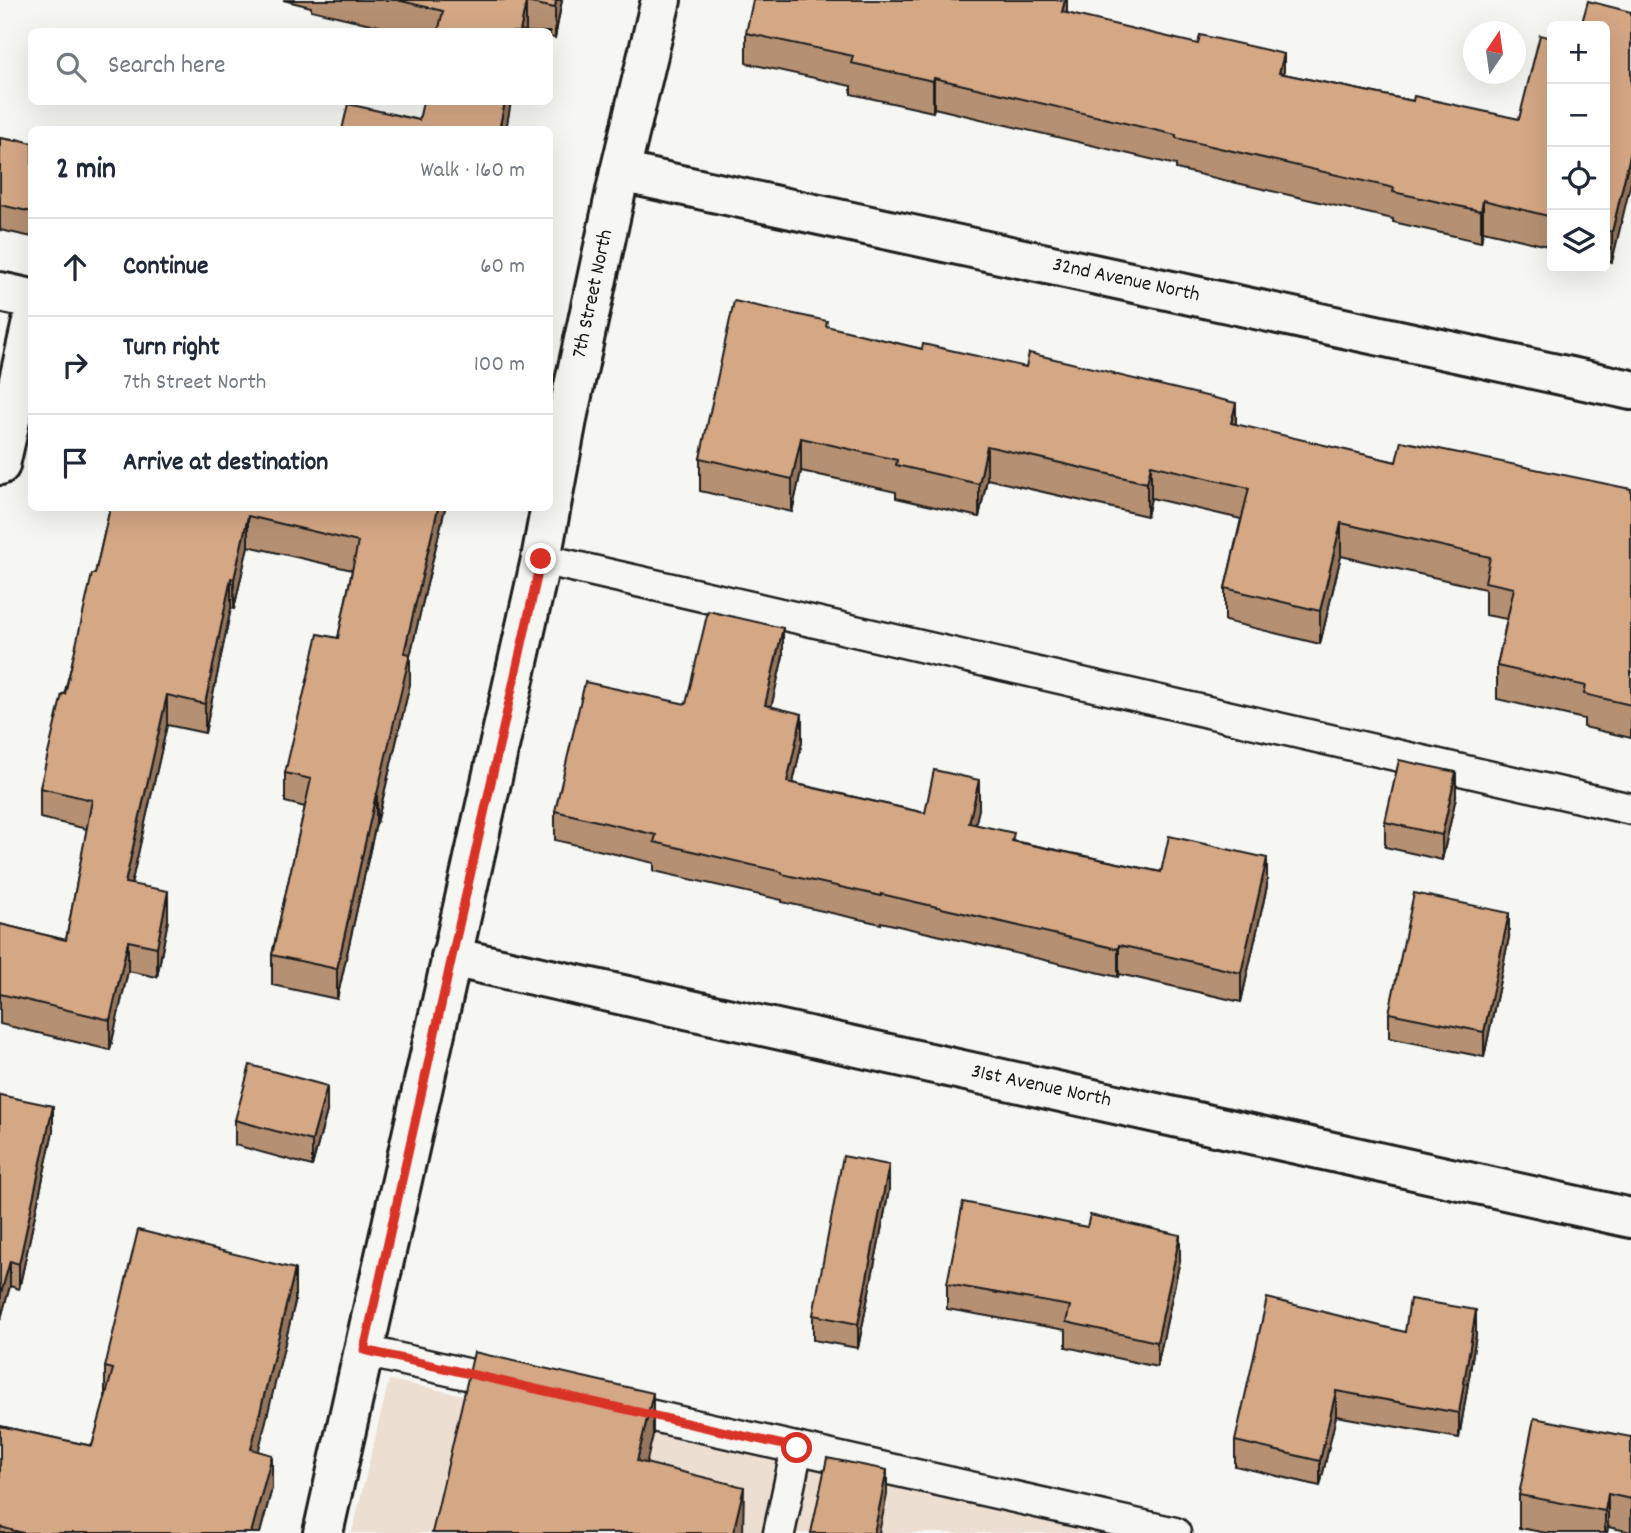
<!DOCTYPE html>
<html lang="en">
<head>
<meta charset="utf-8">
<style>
  :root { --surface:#fff; --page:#f2f2f3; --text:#1f2937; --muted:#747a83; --line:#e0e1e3 }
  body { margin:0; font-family:Dekko,sans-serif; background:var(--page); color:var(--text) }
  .controls { position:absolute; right:21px; top:21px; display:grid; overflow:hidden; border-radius:10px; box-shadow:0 7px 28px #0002 }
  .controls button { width:63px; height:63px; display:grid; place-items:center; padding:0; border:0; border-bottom:2px solid var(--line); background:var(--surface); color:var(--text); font:35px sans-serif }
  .compass { position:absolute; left:1463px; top:21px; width:63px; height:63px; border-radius:50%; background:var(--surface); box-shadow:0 7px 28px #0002; rotate:13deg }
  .stop { position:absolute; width:21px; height:21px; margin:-16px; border:5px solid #d93025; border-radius:50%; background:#fff }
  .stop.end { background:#d93025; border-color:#fff; box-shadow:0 2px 7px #0008 }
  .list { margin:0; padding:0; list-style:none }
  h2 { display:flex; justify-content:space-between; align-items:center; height:91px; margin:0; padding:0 28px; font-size:30px }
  h2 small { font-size:23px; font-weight:400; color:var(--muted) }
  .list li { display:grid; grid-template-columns:46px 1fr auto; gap:21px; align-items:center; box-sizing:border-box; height:98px; padding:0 28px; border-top:2px solid var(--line) }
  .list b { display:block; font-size:26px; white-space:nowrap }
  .list p { margin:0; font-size:23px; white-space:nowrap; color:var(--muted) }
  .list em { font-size:23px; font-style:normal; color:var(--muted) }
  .icon { flex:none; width:38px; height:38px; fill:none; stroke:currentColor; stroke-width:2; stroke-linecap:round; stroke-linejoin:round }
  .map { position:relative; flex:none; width:1631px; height:1533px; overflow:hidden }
  .search { position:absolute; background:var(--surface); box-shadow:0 7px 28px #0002; left:28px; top:28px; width:525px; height:77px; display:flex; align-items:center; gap:18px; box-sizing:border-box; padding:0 24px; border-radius:10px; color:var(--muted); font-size:26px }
  .panel { position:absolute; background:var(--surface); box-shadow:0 7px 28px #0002; left:28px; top:126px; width:525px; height:385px; border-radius:10px }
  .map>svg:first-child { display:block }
  .built { fill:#ecded1 }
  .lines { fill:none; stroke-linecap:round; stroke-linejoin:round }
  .lane-casing { stroke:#1c1c1c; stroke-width:35 }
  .street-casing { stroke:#1c1c1c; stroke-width:44 }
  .lane { stroke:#f6f6f2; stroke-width:30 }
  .street { stroke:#f6f6f2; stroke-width:38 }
  .wall { fill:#b69072; stroke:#1c1c1c; stroke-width:2 }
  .shaded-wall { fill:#94755d; stroke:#1c1c1c; stroke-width:2 }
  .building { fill:#d4a785; stroke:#1c1c1c; stroke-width:2 }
  .route { stroke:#d93025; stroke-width:9 }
  .labels { text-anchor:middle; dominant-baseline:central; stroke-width:6; stroke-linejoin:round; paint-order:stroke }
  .street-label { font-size:21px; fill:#1c1c1c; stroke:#f6f6f2 }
</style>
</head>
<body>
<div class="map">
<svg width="1631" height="1533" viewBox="0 0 1631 1533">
  <rect width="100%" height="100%" fill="#f6f6f2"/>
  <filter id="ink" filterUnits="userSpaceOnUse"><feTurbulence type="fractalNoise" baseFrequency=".0143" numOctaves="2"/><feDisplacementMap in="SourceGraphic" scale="14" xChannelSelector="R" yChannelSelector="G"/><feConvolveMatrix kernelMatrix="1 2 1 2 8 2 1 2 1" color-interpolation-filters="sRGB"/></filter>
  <g filter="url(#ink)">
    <path class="built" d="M389,1380L1140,1533H352Z"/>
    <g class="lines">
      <defs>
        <g id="lane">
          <path d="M541,559L1631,809"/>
          <path d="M364,1351L507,1383"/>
          <path d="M613,1407L1175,1533"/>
          <path d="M779,1533L797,1448"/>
        </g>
        <g id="street">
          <path d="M620,172L1631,390"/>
          <path d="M0,292L32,299"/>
          <path d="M0,465L32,322"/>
          <path d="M451,957L1631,1218"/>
          <path d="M323,1533L541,559L568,414L620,172L661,0"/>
        </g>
      </defs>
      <use href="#lane" class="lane-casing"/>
      <use href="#street" class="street-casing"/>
      <use href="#lane" class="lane"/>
      <use href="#street" class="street"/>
    </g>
    <g class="wall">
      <path d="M283,0H562L555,38L550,37V32H404L311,10V7Z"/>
      <path d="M1067,0V13L1284,74L1413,101L1519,119L1552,38V247L1483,231L1481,242L1393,222V219L1176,169V165L934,108L933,112L851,94V86L746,63V33Z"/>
      <path d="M1631,12L1612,262L1605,260V26Z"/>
      <path d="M0,138L32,143V237L0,230Z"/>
      <path d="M827,327L922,349L1026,367L1114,374L1236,425L1396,462L1631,489V738L1584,727V719L1497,699V666L1507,619L1485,615V589L1341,556L1320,644L1225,621V588L1241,519L1151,498L1147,516L987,479L979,517L896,498V492L801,471L792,512L700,491V458Z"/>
      <path d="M110,508H445L410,656V684L377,823H376L337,999L272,985V955L305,807L285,802V773L338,638L352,570L248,546L234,609L231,608L205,733L167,725L131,884L168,920L157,977L128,971L110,1050L0,1024V924L66,940L87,829L40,818V788L95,574Z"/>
      <path d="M783,656L771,707L802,742L793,783L925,813L979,809L975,824L1014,841L1161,872L1267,886L1241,1002L1119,974L1118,977L881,922V924L782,902V900L654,871V863L555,840V811L686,704Z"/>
      <path d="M1456,797L1442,860L1385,847V822Z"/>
      <path d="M1509,937L1484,1057L1389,1038V1013Z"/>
      <path d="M0,1095L53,1131L19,1289L10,1286L1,1318H0Z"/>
      <path d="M327,1111L312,1166L235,1145V1120Z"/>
      <path d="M889,1190L858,1348L813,1340V1315Z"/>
      <path d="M1180,1260L1157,1367L1066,1347V1330L947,1309V1284Z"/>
      <path d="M295,1302L258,1451L272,1488L260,1533H0V1426L92,1446L105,1400V1367Z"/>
      <path d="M1405,1332L1476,1335L1459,1438L1336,1416L1320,1486L1235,1466V1441Z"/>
      <path d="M1631,1437V1532L1608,1527L1607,1533H1547L1519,1528V1495Z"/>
    </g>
    <g class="shaded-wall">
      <path d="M556,0H562L555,38V8Z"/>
      <path d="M1065,0H1067V20L1062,12Z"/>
      <path d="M526,2V31L520,32Z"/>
      <path d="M1284,54V85L1279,73Z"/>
      <path d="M934,78V108L933,112V81Z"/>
      <path d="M505,102H511L506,130H499Z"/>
      <path d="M1631,151V182L1612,262V232Z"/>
      <path d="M1483,200V231L1481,242V211Z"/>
      <path d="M1236,403V436L1231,423Z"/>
      <path d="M801,438V471L792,512V479Z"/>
      <path d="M987,446V479L979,517V484Z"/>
      <path d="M1151,465V498L1147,516V483Z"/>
      <path d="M438,508H445L410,656V684L377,823V794L404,653Z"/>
      <path d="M248,516V546L234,609V579Z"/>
      <path d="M1341,523V556L1320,644V611Z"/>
      <path d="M231,578V608L205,733V704Z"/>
      <path d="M783,628V656L765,734V705Z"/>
      <path d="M167,695V725L125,912V883Z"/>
      <path d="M802,714V742L787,810V782Z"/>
      <path d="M1456,772V797L1442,860V835Z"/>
      <path d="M979,780V809L969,851V823Z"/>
      <path d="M376,794V823L337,999V969Z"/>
      <path d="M1267,858V886L1241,1002V973Z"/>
      <path d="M168,891V920L157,977V947Z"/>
      <path d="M1509,913V937L1484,1057V1032Z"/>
      <path d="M128,941V971L110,1050V1020Z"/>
      <path d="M1119,945V974L1118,977V949Z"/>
      <path d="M327,1086V1111L312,1166V1141Z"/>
      <path d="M53,1106V1131L19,1289V1264Z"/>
      <path d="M889,1165V1190L858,1348V1324Z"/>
      <path d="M1180,1235V1260L1157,1367V1342Z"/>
      <path d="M10,1261V1286L1,1318V1293Z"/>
      <path d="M295,1269V1302L251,1482V1449Z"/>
      <path d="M1476,1310V1335L1459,1438V1413Z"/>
      <path d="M1336,1391V1416L1320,1486V1461Z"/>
      <path d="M653,1393V1435L637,1503V1461Z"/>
      <path d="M272,1455V1488L260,1533H251Z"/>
      <path d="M887,1470V1495L879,1533H874Z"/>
      <path d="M744,1487L743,1533H733Z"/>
      <path d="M1608,1494V1527L1607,1533H1605V1511Z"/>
    </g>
    <g class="building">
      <path d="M397,0H556L555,8L526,2L520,32H438L443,11Z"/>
      <path d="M753,0H1065L1062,12L1198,44L1200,35L1284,54L1279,73L1413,101L1414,96L1519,119L1540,35L1552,38V217L1483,200L1481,211L1393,192L1394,188L1176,138V135L934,78L933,81L851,63L853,56L746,33Z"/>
      <path d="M1588,1L1631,12V151L1612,232L1605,230V26H1581Z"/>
      <path d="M423,102H505L499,130H342L348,104L419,120Z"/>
      <path d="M0,138L17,141V139L32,143V212L0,205Z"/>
      <path d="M734,301L827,321L826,326L922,349L923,344L1026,367L1029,353L1114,373L1113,374L1236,403L1231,423L1396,462L1401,441L1631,489V705L1584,694L1586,686L1497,666L1514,588L1485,582L1490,557L1341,523L1320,611L1225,588L1249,488L1151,465L1147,483L987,446L979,484L896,465L897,460L801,438L792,479L700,458Z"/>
      <path d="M110,508H438L404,653L410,654L377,794H376L337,969L272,955L311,779L285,773L318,634L338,638L358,542L248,516L234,579L231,578L205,704L167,695L125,883L168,891L157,947L128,941L110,1020L0,994V924L66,940L92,800L40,788L62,694H65L92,574H95Z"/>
      <path d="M708,611L783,628L765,705L802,714L787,782L925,813L934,770L979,780L969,823L1014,833L1012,841L1161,872L1169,836L1267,858L1241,973L1119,945L1118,949L881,894V896L782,874V872L654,842L656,835L555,811L585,682L686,704Z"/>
      <path d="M1399,760L1456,772L1442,835L1385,822Z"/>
      <path d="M1414,893L1509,913L1484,1032L1389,1013Z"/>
      <path d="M250,1065L327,1086L312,1141L235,1120Z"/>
      <path d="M0,1095L53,1106L19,1264L10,1261L1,1293H0Z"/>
      <path d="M843,1156L889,1165L858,1324L813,1315Z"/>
      <path d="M963,1202L1087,1227L1090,1215L1180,1235L1157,1342L1066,1322L1070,1306L947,1284Z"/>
      <path d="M138,1230L295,1269L251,1449L272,1455L251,1533H23L0,1527V1426L92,1446L113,1369L105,1367Z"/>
      <path d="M1267,1298L1405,1332L1410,1299L1476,1310L1459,1413L1336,1391L1320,1461L1235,1441Z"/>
      <path d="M474,1352L653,1393L637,1461L744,1487L733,1533H432Z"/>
      <path d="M1534,1418L1631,1437V1499L1608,1494L1605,1511L1519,1495Z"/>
      <path d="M827,1458L887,1470L874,1533H811Z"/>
    </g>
  </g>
  <g class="lines" filter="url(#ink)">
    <path class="route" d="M541,559L364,1350L797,1448"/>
  </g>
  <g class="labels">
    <g class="street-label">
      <text transform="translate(1126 281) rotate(12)">32nd Avenue North</text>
      <text transform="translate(594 294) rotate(-78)">7th Street North</text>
      <text transform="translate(1041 1087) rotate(12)">31st Avenue North</text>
    </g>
  </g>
</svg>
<div class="controls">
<button>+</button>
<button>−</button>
<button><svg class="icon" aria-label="locate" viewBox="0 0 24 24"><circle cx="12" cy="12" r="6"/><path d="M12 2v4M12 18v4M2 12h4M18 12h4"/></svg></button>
<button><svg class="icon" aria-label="layers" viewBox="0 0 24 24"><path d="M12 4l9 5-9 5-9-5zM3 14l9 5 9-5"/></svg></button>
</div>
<svg class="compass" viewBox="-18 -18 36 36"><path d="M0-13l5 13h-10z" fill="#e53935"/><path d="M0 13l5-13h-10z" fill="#747a83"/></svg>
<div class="stop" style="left:797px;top:1448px"></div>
<div class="stop end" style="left:541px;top:559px"></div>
<div class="search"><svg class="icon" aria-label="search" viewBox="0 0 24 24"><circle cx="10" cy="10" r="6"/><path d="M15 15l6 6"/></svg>Search here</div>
<section class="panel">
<h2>2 min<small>Walk · 160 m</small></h2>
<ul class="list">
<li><svg class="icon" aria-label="ahead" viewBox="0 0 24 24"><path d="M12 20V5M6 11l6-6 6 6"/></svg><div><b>Continue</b></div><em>60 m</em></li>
<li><svg class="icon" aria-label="right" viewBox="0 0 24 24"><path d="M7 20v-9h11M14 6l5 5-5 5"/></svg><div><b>Turn right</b><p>7th Street North</p></div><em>100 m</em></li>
<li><svg class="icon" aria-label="arrive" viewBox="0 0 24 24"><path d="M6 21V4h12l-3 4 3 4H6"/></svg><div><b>Arrive at destination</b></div></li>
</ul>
</section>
</div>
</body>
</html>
